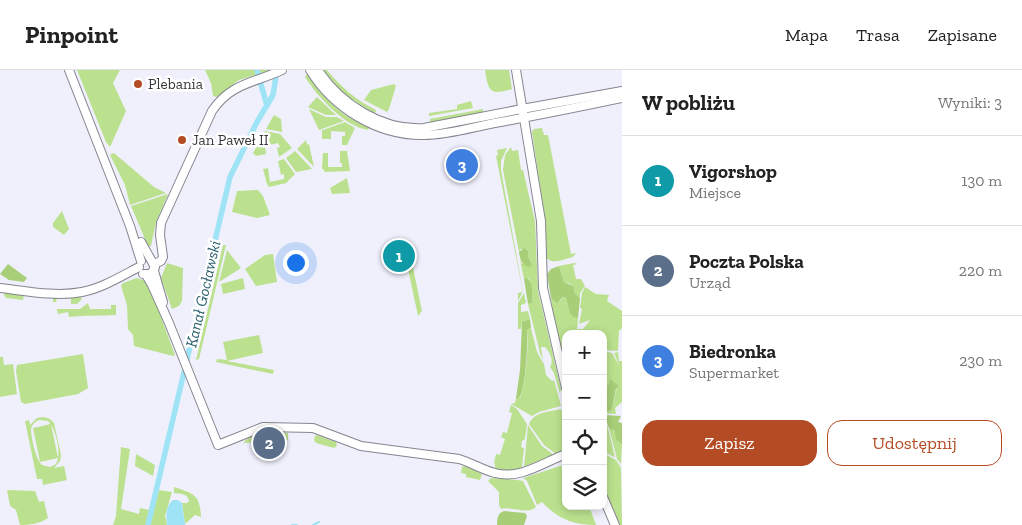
<!DOCTYPE html>
<html lang="pl">
<head>
<meta charset="utf-8">
<style>
  :root { --surface:#fff; --page:#f6f6f6; --text:#222; --muted:#767676; --line:#e0e0e0; --accent:#b34c24 }
  body { margin:0; font-family:"Zilla Slab",serif; background:var(--page); color:var(--text) }
  .controls { position:absolute; right:15px; bottom:15px; display:grid; overflow:hidden; border-radius:10px; box-shadow:0 2px 8px #0003 }
  .controls button { width:45px; height:45px; display:grid; place-items:center; padding:0; border:0; border-bottom:1px solid var(--line); background:var(--surface); color:var(--text); font:25px sans-serif }
  .you { position:absolute; left:295px; top:192px; width:18px; height:18px; margin:-12px; border:4px solid #fff; border-radius:50%; background:#1a73e8; box-shadow:0 0 0 8px #1a73e833 }
  .badge { display:grid; place-items:center; width:32px; height:32px; border-radius:50%; background:var(--accent); color:#fff; font-size:16px; font-weight:700 }
  .pin { position:absolute; translate:-50% -50%; border:2px solid #fff; box-shadow:0 1px 5px #0006 }
  .list { margin:0; padding:0; list-style:none }
  h2 { display:flex; justify-content:space-between; align-items:center; height:65px; margin:0; padding:0 20px; font-size:21px }
  h2 small { font-size:16px; font-weight:400; color:var(--muted) }
  .list li { display:grid; grid-template-columns:32px 1fr auto; gap:15px; align-items:center; box-sizing:border-box; height:90px; padding:0 20px; border-top:1px solid var(--line) }
  .list b { display:block; font-size:19px; white-space:nowrap }
  .list p { margin:0; font-size:16px; white-space:nowrap; color:var(--muted) }
  .list em { font-size:16px; font-style:normal; color:var(--muted) }
  .actions { display:flex; gap:10px; padding:15px 20px }
  .actions a { flex:1; padding:11px 0; border:1px solid var(--accent); border-radius:15px; text-align:center; font-size:18px; color:var(--accent) }
  .actions .main { background:var(--accent); color:#fff }
  .icon { flex:none; width:28px; height:28px; fill:none; stroke:currentColor; stroke-width:2; stroke-linecap:round; stroke-linejoin:round }
  .map { position:relative; flex:none; width:622px; height:455px; overflow:hidden }
  header { display:flex; align-items:center; gap:30px; box-sizing:border-box; height:70px; padding:0 25px; background:var(--surface); border-bottom:1px solid var(--line) }
  header strong { font-size:24px }
  nav { display:flex; gap:28px; margin-inline-start:auto; font-size:18px }
  main { display:flex }
  aside { flex:1; background:var(--surface) }
  .map>svg:first-child { display:block }
  .green { fill:#bbe18e; fill-rule:evenodd }
  .forest { fill:#a8cf78 }
  .water { fill:#9fe4f6 }
  .lines { fill:none; stroke-linecap:round; stroke-linejoin:round }
  .stream { stroke:#9fe4f6; stroke-width:2 }
  .canal { stroke:#9fe4f6; stroke-width:5.5 }
  .tertiary-casing { stroke:#84858f; stroke-width:10 }
  .tertiary { stroke:#fff; stroke-width:8 }
  .poi-dot { fill:#b34c24; stroke:#fff; stroke-width:2 }
  .labels { text-anchor:middle; dominant-baseline:central; stroke-width:5; stroke-linejoin:round; paint-order:stroke }
  .poi-label { font-size:15px; fill:#37373c; stroke:#fff; text-anchor:start }
  .water-label { font-size:16px; font-style:italic; fill:#275e6b; stroke:#fff }
</style>
</head>
<body>
<header>
<strong>Pinpoint</strong>
<nav><a>Mapa</a><a>Trasa</a><a>Zapisane</a></nav>
</header>
<main>
<div class="map">
<svg width="622" height="455" viewBox="0 0 622 455">
  <rect width="100%" height="100%" fill="#eff0fc"/>
  <g class="green">
    <path d="M77,0H120L113,13L126,41L110,77L106,72Z"/>
    <path d="M205,0H271L239,10L217,27L213,26L211,13Z"/>
    <path d="M323,0H327C341,17 356,30 376,40L375,44L344,24Z"/>
    <path d="M485,0H509L512,19C490,26 488,21 485,0Z"/>
    <path d="M307,4C321,24 337,42 359,53C363,54 366,54 370,56L368,60C345,57 317,26 305,7Z"/>
    <path d="M394,14L396,16L389,39L387,42L364,30L371,20Z"/>
    <path d="M317,27L336,45H326L308,37Z"/>
    <path d="M471,31L473,38L429,46V43L457,39V35Z"/>
    <path d="M309,39L326,47H337L344,51L319,60Z"/>
    <path d="M483,39V43L430,53V49Z"/>
    <path d="M274,45L281,49L282,62L266,59Z"/>
    <path d="M345,52L355,58L347,75H342V66H345V62L331,61V69H322V61H320Z"/>
    <path d="M542,58L544,65H548L571,184L576,183L573,187C564,189 551,196 545,186V149L532,62L534,59Z"/>
    <path d="M265,61L280,64L292,78L279,87L277,78L280,77L278,73L265,76L266,84L256,86L253,83Z"/>
    <path d="M306,70L307,75L309,74L314,97L297,79Z"/>
    <path d="M511,77L512,81L518,80L521,100H523L535,151L538,221L561,319L560,324L554,303L550,297C554,291 550,282 545,277H541L543,290L540,283L528,234L533,233L532,220L529,209H524L520,190L522,194L531,193L528,186L529,181L526,179H521L519,182L503,100L505,85Z"/>
    <path d="M507,78L501,91V100L523,221L518,231V223L523,222L496,86L498,85L497,80Z"/>
    <path d="M295,81L312,99L296,102L286,88Z"/>
    <path d="M340,81H347L350,101L325,102L322,98L323,83H328V97H342V93H340Z"/>
    <path d="M114,83L154,117L166,123L130,135L125,115L110,85Z"/>
    <path d="M284,89L295,104L286,113L269,117L267,114L263,99L268,98L270,112L284,109V104L281,105L278,91Z"/>
    <path d="M347,108L350,123L332,124L330,118Z"/>
    <path d="M258,120L263,126L270,145L257,148L232,142L237,121Z"/>
    <path d="M168,124L156,152L151,176H148L131,136Z"/>
    <path d="M62,141L69,159L64,165L53,157V153Z"/>
    <path d="M223,175H226L199,289L196,290Z"/>
    <path d="M227,180L241,198L219,212Z"/>
    <path d="M404,180L408,181L410,183L422,241L418,246Z"/>
    <path d="M273,184L277,212L256,216L245,199L265,185Z"/>
    <path d="M167,193L183,198L182,231L179,236L172,239L161,208Z"/>
    <path d="M574,193L578,194L573,195L576,209H581L585,216L580,223V228L575,224L571,214L564,212L559,196Z"/>
    <path d="M137,208L148,212L175,285L173,286L134,276L133,265L128,259L127,235L121,216L123,213Z"/>
    <path d="M243,208L245,219L223,224L221,214Z"/>
    <path d="M585,217L596,224L609,225L607,231L622,241V258L619,261L618,281L603,280V264H578V259H583L590,250L579,254L582,239L580,238L582,223Z"/>
    <path d="M4,222L79,225L82,229L77,234H71V229L57,228L56,232H53V227L24,225L23,230L6,228L4,225Z"/>
    <path d="M524,223L526,233L521,235V242L528,241L530,249L522,252L521,259H518V233Z"/>
    <path d="M563,227L567,229L569,241L576,248H578L577,264H566V301L555,259L551,228L560,231Z"/>
    <path d="M88,233L90,239H111V235H116V245C100,246 86,245 69,247L68,242L58,244L57,239H80Z"/>
    <path d="M531,258L537,282L544,294L546,305L552,311L554,310L561,336L539,342L532,346L511,334L515,333L516,328H520C526,314 529,275 527,260Z"/>
    <path d="M259,265L263,283L227,291L274,300L273,304L216,292L217,289L227,290L223,272Z"/>
    <path d="M603,281L612,283L620,297L614,283L618,282L619,291H622V332L615,338L616,344L603,343V337L607,342L612,339L617,317L610,310V314L607,315L603,313Z"/>
    <path d="M83,284L88,318L78,324L25,334L21,332L16,301L17,295Z"/>
    <path d="M0,287H3L4,295L13,294L17,324L0,327Z"/>
    <path d="M511,335L517,339L527,354L525,369L522,371L521,377L524,378L522,397C513,401 504,402 495,398V394L494,393L496,384L500,385L505,369L501,367L503,362L507,363L512,343L509,342Z"/>
    <path d="M561,339L566,353V380L556,384L544,375L529,354C535,341 549,342 561,339Z"/>
    <path d="M43,347L50,349L54,353L61,385L60,391L54,398L64,396L67,410L43,415L42,409H37L25,351L29,350L30,355L37,348ZM39,350L48,351C56,358 62,385 56,394L50,397L42,395C36,390 31,367 31,359C32,354 35,352 39,350Z"/>
    <path d="M606,350L615,387H614L603,381V358Z"/>
    <path d="M51,354L58,388L40,392L33,358Z"/>
    <path d="M528,355L542,376L554,385L524,397Z"/>
    <path d="M611,357C617,363 615,370 622,375L621,394L617,389L609,358Z"/>
    <path d="M271,362L288,363V370L243,373C249,365 261,363 271,362Z"/>
    <path d="M317,365L336,372L337,376L334,378L316,373L314,370L315,366Z"/>
    <path d="M121,377L130,379L121,439L139,444L140,438L150,440L146,455H113L116,446Z"/>
    <path d="M603,383L616,390L621,398L622,455H619L603,415Z"/>
    <path d="M136,384L155,395L153,406L135,396Z"/>
    <path d="M566,394V436H589L596,455C573,455 558,449 542,432L537,435L527,411L523,408Z"/>
    <path d="M465,396L482,404L480,410L466,407V404L461,403L462,397Z"/>
    <path d="M491,408C498,409 517,409 523,411L536,437C527,445 512,436 501,439L499,435V422L488,411Z"/>
    <path d="M174,417C194,424 200,424 201,447L195,445L185,454L182,433H187L189,431C188,423 180,424 174,423Z"/>
    <path d="M7,420L35,421L39,432L44,431L48,448C39,454 30,455 20,455L16,440L10,436Z"/>
    <path d="M159,420L172,422L165,446L167,455H150Z"/>
  </g>
  <g class="forest">
    <path d="M524,178L529,181L528,186L532,195L530,197C522,196 520,190 519,182Z"/>
    <path d="M8,194L27,208L24,212L9,210L0,204Z"/>
    <path d="M559,196L564,212L573,216L575,224L580,228L578,248C567,247 569,235 566,228L563,227L557,233L551,228L547,204L551,199Z"/>
    <path d="M526,208C534,212 532,224 533,233L528,234L524,209Z"/>
    <path d="M530,249L531,258L527,260C528,273 526,319 519,328H516L520,300L522,252Z"/>
    <path d="M610,309L619,316L616,319L612,339L608,342L603,337V313L607,315L609,314Z"/>
    <path d="M604,345L621,346L618,352L622,353V375L616,369L614,360L609,358Z"/>
    <path d="M504,441L525,443L527,446L524,455H497C497,448 498,443 504,441Z"/>
  </g>
  <path class="water" d="M173,430H178L182,433L185,455H167C166,446 165,437 173,430Z"/>
  <g class="lines">
    <g class="stream">
      <path d="M292,455H297"/>
      <path d="M313,455L319,452"/>
    </g>
    <g class="canal">
      <path d="M257,0L267,36"/>
      <path d="M148,455L230,107L257,52L273,25L277,0"/>
    </g>
    <defs>
      <g id="tertiary">
        <path d="M69,0L130,156L141,191"/>
        <path d="M310,0C333,38 378,66 424,65C451,65 479,55 506,51C545,44 584,36 622,28"/>
        <path d="M318,0C340,34 383,61 424,58L522,39L622,21"/>
        <path d="M516,0L541,151L543,218L566,318"/>
        <path d="M141,172L155,197L151,204H143"/>
        <path d="M154,194L161,191L163,187L160,165L161,153L212,41C231,13 254,13 282,0"/>
        <path d="M154,201L163,232"/>
        <path d="M146,205L152,215L169,253L218,375L263,357L313,358L361,376L459,389C472,393 483,400 495,403C520,410 544,392 566,384"/>
        <path d="M0,218C26,221 56,227 82,222C102,218 120,207 139,197"/>
        <path d="M603,427L615,455"/>
      </g>
    </defs>
    <use href="#tertiary" class="tertiary-casing"/>
    <use href="#tertiary" class="tertiary"/>
  </g>
  <g class="poi-dot">
    <circle cx="138" cy="14" r="5"/>
    <circle cx="182" cy="70" r="5"/>
  </g>
  <g class="labels">
    <g class="poi-label">
      <text x="148" y="14">Plebania</text>
      <text x="192" y="70">Jan Paweł II</text>
    </g>
    <g class="water-label">
      <text transform="translate(203 224) rotate(-77)">Kanał Gocławski</text>
    </g>
  </g>
</svg>
<div class="controls">
<button>+</button>
<button>−</button>
<button><svg class="icon" aria-label="locate" viewBox="0 0 24 24"><circle cx="12" cy="12" r="6"/><path d="M12 2v4M12 18v4M2 12h4M18 12h4"/></svg></button>
<button><svg class="icon" aria-label="layers" viewBox="0 0 24 24"><path d="M12 4l9 5-9 5-9-5zM3 14l9 5 9-5"/></svg></button>
</div>
<div class="you"></div>
<div class="pin badge" style="left:399px;top:186px;background:#0f9aa8">1</div>
<div class="pin badge" style="left:269px;top:373px;background:#5c6f8a">2</div>
<div class="pin badge" style="left:462px;top:95px;background:#3f7fe0">3</div>
</div>
<aside>
<h2>W pobliżu<small>Wyniki: 3</small></h2>
<ul class="list">
<li><span class="badge" style="background:#0f9aa8">1</span><div><b>Vigorshop</b><p>Miejsce</p></div><em>130 m</em></li>
<li><span class="badge" style="background:#5c6f8a">2</span><div><b>Poczta Polska</b><p>Urząd</p></div><em>220 m</em></li>
<li><span class="badge" style="background:#3f7fe0">3</span><div><b>Biedronka</b><p>Supermarket</p></div><em>230 m</em></li>
</ul>
<div class="actions"><a class="main">Zapisz</a><a>Udostępnij</a></div>
</aside>
</main>
</body>
</html>
